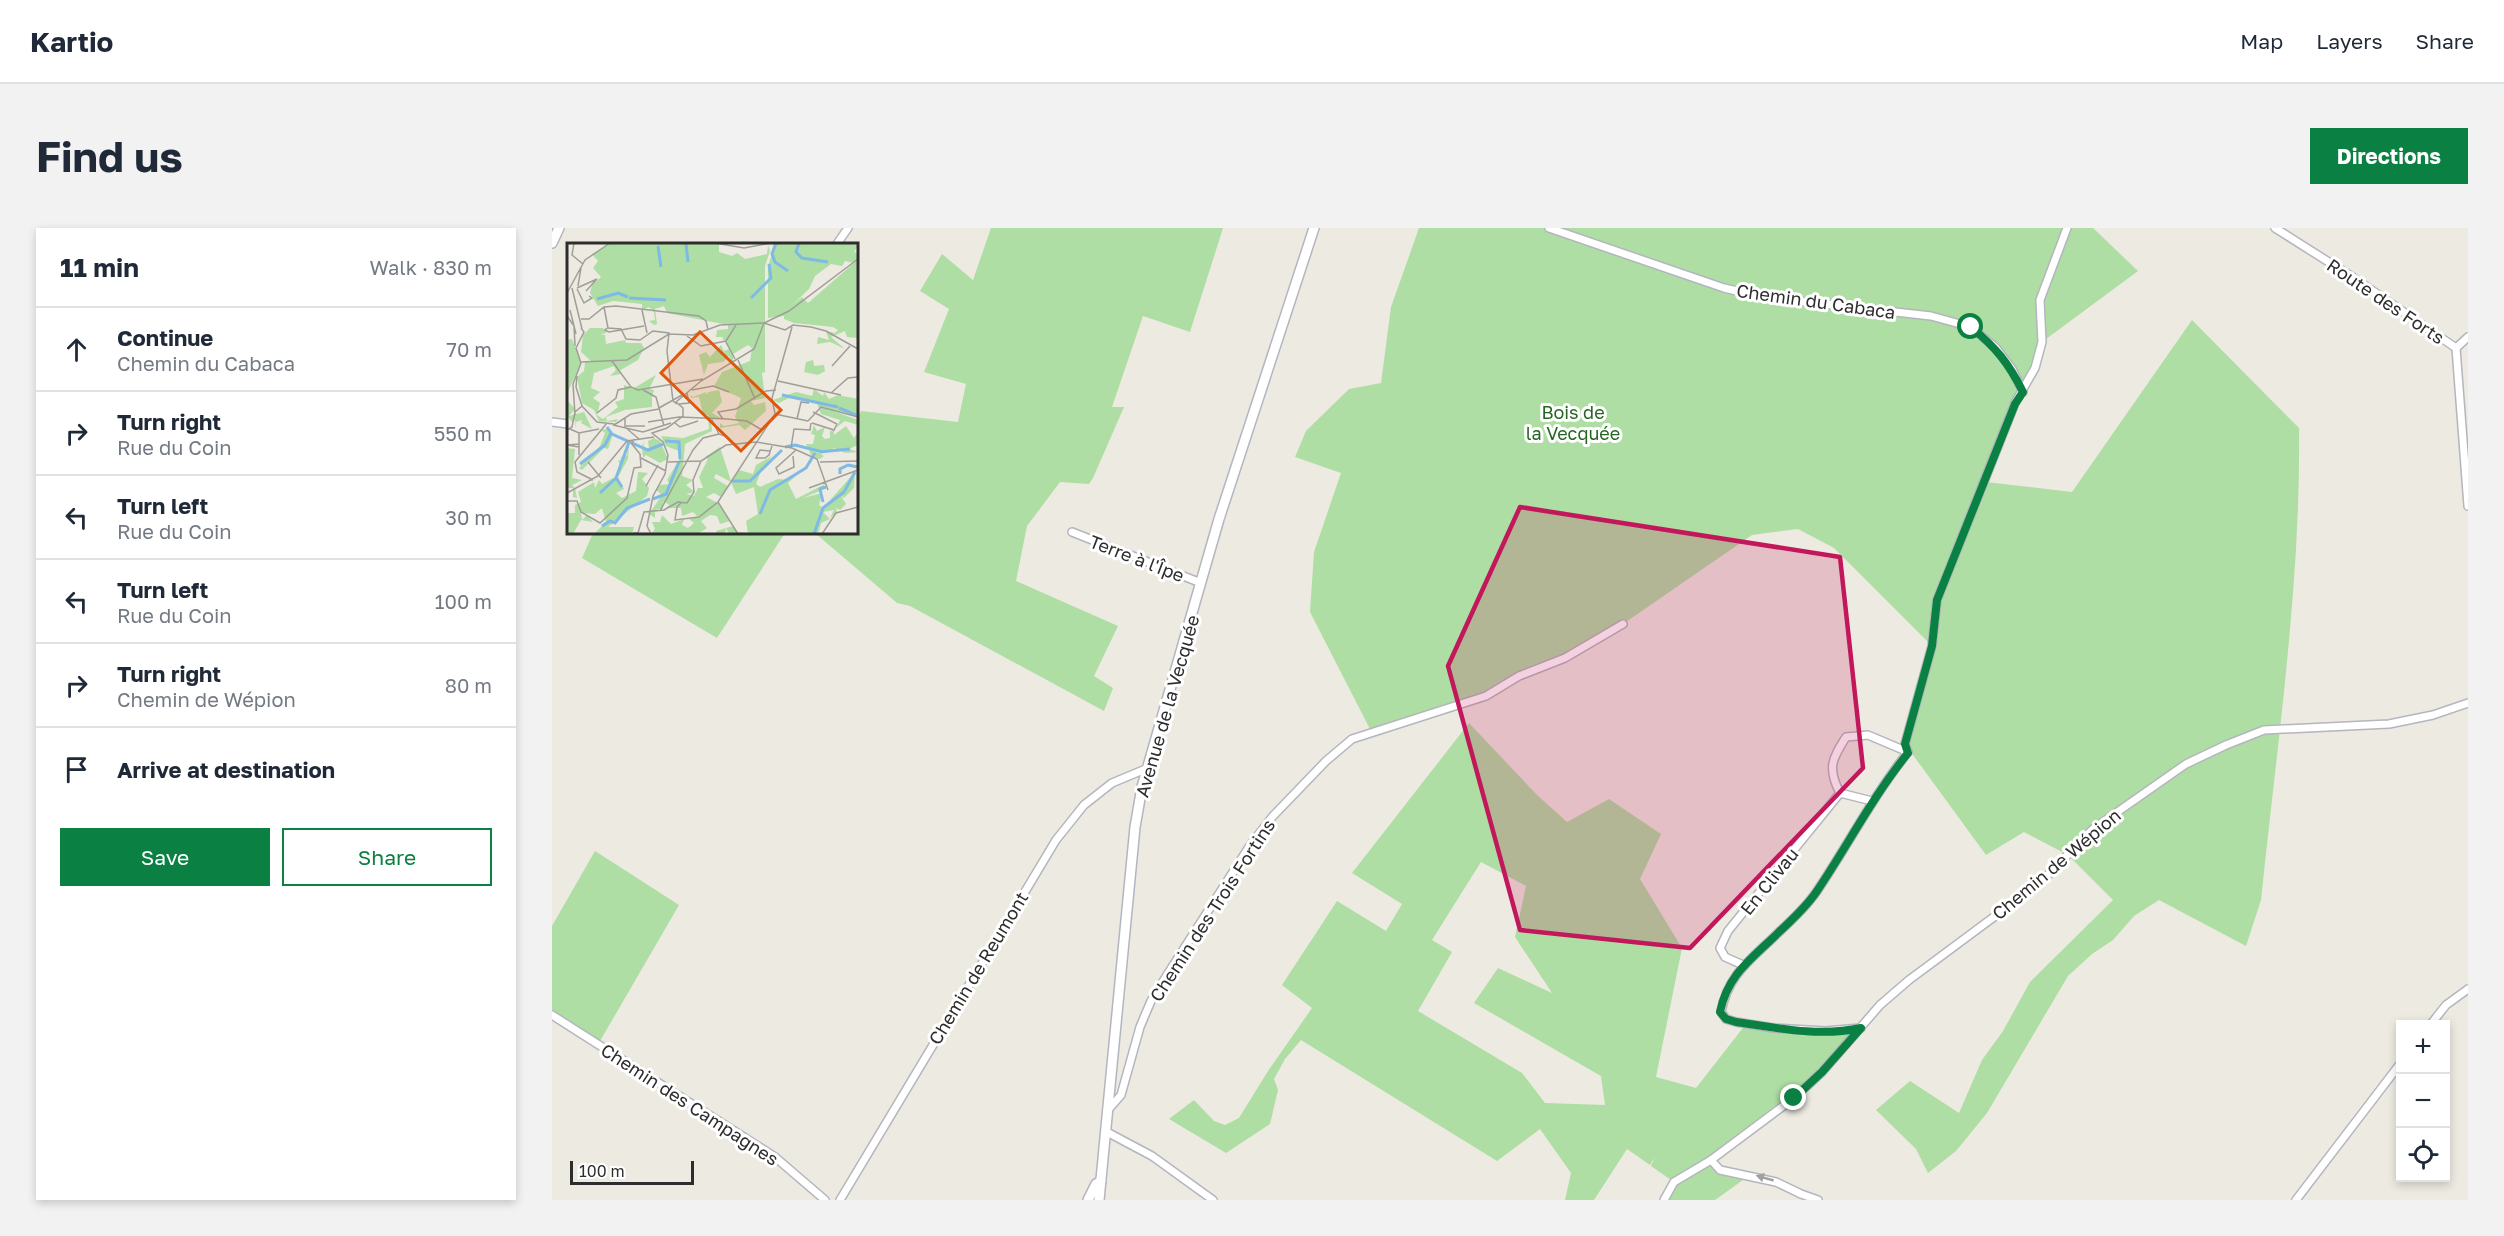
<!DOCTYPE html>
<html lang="en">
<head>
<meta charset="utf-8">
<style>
  :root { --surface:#fff; --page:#f2f2f3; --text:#1f2937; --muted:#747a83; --line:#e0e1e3; --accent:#0b8043 }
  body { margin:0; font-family:"Golos Text",sans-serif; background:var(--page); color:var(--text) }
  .controls { position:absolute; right:18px; bottom:18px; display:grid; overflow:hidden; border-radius:0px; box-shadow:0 3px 9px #0003 }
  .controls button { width:54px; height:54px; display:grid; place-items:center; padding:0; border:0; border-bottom:2px solid var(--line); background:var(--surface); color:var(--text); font:30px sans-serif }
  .scale { position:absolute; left:18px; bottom:15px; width:124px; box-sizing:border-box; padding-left:6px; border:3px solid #2d2d2d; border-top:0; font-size:16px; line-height:21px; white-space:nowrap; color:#2d2d2d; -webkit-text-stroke:4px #fff; paint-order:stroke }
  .stop { position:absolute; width:18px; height:18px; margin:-14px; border:4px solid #0b8043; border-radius:50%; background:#fff }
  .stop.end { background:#0b8043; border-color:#fff; box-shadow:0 2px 6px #0008 }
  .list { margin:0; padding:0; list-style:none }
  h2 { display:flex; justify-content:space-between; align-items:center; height:78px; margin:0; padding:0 24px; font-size:26px }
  h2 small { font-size:20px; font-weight:400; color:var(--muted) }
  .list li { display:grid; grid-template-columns:39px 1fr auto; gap:18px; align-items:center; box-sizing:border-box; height:84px; padding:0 24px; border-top:2px solid var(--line) }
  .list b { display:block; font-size:22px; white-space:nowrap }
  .list p { margin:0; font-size:20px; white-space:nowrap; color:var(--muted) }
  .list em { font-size:20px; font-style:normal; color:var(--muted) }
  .actions { display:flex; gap:12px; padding:18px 24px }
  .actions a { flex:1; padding:14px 0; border:2px solid var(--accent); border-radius:0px; text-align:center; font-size:21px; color:var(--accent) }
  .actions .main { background:var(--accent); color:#fff }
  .icon { flex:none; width:33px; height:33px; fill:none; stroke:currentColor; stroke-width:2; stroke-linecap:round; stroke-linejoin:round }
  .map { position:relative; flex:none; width:1916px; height:972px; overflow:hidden; border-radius:0px }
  header { display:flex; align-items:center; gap:36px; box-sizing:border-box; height:84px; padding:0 30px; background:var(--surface); border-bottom:2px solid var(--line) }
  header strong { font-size:28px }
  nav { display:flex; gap:33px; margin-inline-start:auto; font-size:21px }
  .intro { display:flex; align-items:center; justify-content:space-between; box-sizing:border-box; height:144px; padding:0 36px }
  h1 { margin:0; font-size:42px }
  .button { padding:15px 27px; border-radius:0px; background:var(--accent); color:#fff; font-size:21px; font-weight:700 }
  main { display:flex; gap:36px; padding:0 36px }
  aside { flex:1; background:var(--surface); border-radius:0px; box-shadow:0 3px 9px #0003 }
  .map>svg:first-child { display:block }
  .green { fill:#aedea3; fill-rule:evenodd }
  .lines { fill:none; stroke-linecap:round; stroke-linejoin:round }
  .street-casing { stroke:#b4b5bf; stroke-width:10 }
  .secondary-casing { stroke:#b4b5bf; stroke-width:12 }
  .street { stroke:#fff; stroke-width:7 }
  .secondary { stroke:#fff; stroke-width:9 }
  .oneway { fill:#a0a0a0 }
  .route { stroke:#0b8043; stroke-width:8 }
  .marked { fill:#c2185b; fill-opacity:0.2; stroke:#c2185b; stroke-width:4.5; stroke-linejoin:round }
  .labels { text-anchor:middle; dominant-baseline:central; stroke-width:6; stroke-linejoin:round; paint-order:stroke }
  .street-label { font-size:18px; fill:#2d2d2d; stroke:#fff }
  .park-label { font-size:18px; fill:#266622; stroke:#fff }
  .inset-river { fill:none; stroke:#7ebae5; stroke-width:3 }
  .inset-road { fill:none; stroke:#a09e99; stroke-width:1.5 }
  .view { fill:#df570e; fill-opacity:0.15; stroke:#df570e; stroke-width:3 }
  .inset-edge { fill:none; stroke:#2d2d2d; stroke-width:3 }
</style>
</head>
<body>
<header>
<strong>Kartio</strong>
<nav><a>Map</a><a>Layers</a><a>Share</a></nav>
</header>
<div class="intro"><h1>Find us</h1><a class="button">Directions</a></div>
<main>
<aside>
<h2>11 min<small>Walk · 830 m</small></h2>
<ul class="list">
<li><svg class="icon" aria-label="ahead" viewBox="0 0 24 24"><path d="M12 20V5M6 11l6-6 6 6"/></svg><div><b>Continue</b><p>Chemin du Cabaca</p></div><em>70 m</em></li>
<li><svg class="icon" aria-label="right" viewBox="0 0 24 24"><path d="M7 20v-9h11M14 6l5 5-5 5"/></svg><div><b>Turn right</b><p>Rue du Coin</p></div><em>550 m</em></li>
<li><svg class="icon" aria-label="left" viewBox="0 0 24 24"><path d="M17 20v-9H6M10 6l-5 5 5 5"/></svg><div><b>Turn left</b><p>Rue du Coin</p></div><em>30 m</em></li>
<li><svg class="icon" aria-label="left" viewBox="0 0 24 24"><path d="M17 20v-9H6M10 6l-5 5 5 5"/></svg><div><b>Turn left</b><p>Rue du Coin</p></div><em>100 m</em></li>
<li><svg class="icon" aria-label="right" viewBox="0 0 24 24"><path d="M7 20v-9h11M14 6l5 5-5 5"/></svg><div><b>Turn right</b><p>Chemin de Wépion</p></div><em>80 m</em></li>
<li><svg class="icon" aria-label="arrive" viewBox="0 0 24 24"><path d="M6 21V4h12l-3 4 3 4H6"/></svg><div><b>Arrive at destination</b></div></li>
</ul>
<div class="actions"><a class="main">Save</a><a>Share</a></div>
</aside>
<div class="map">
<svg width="1916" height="972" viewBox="0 0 1916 972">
  <rect width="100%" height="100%" fill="#edeae1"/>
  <g class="green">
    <path d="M439,0H671L638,104L591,88L560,179H572L541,250L537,256L508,254L475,298L464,353L566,398L542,448L561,460L552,483L358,378L345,375L263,305L304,304V194L309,183L406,194L414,156L372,144L397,81L368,63L390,26L421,52Z"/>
    <path d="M867,0H1541L1586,43L1490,114L1434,254L1520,264L1640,92L1747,200C1749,356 1725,517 1709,672L1694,718L1607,672L1582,688L1561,712L1540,726L1516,748L1435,885L1404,923L1376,945L1364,921L1324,882L1358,853L1407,885L1430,832L1451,803L1478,754L1561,672L1516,627L1472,604L1434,627L1353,516L1380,418L1282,320L1246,301L1200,307L1071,396L1013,430L967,448L934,468L819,503L758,384L762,324L789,245L743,229L754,203L797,161L829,155L839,79Z"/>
    <path d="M41,305V304L233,305L165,410L30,330Z"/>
    <path d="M917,495L985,567L1015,594L1057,571L1109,606L1088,651L1130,720L1104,849L1144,860L1194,796L1249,803L1309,800L1270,844L1160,932L1168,942L1198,947L1163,972H1114L1122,954L1099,938L1103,929L1098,937L1075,921L1042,972H1013L1019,945L988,901L945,933L749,812L733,831L722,851L726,862L718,896L674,925L617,891L642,872L662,893L673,897L687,890L716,843L760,780L730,757L785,673L834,703L850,676L800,645ZM929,634L974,658L963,709L1000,765L946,740L922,775L1049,848L1053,877L993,875L970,845L866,783L900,724L880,712Z"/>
    <path d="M43,623L127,677L48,813L0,782V698Z"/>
  </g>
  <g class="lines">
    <defs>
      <g id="street">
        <path d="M997,0L1172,60L1210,69L1379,88L1419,99L1444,120L1460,141L1471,164"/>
        <path d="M1723,0L1802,50L1904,120"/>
        <path d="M285,16L296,0"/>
        <path d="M1904,120L1916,278"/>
        <path d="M1904,120L1916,109"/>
        <path d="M0,194L16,196"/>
        <path d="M520,304L649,355"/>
        <path d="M1288,565C1275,540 1280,531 1294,509L1316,507L1356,524"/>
        <path d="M1191,737L1173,729L1168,720L1176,703L1288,565L1320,573"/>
        <path d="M0,787L223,929L273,972"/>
        <path d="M1879,796L1894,777L1916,761"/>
        <path d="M1309,800L1273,803L1221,800L1184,794L1174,791L1169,784C1176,745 1201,730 1227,704C1240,692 1255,678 1265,663C1296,617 1321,568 1356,524L1353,516L1380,418L1385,372L1463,175L1483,140L1490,114L1488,72L1515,0"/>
        <path d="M555,883L569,867L588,799L599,773L615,747L699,616L721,588L774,533L800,511L934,468L967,448L1013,430L1071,396"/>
        <path d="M553,903L600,928L661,972"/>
        <path d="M1159,932L1168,942L1224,954L1249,966L1266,972"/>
        <path d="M288,972L504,612L532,577L560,555L596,540"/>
        <path d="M1112,972L1122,954L1159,932L1242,870L1270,844L1328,777L1357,752L1489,654L1541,601L1634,536L1674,517L1712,502L1837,496L1881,487L1916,475"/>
        <path d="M1744,972L1848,836"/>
      </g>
      <g id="secondary">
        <path d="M0,15L7,0"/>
        <path d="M536,972L544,956L549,953"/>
        <path d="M547,972L583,599L590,559L667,291L762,0"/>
      </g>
    </defs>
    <use href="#street" class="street-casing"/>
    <use href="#secondary" class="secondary-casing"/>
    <use href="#street" class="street"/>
    <use href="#secondary" class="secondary"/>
  </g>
  <defs><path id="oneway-solid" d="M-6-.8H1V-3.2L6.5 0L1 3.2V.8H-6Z" transform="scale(1.5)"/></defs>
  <use class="oneway" href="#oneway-solid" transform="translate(1213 950) rotate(-164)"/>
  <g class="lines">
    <path class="route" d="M1242,870L1270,844L1309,800C1267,809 1225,800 1184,794L1174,791L1168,784C1176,745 1201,730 1227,704C1240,692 1255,678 1265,663C1296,617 1321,568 1356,525L1353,516L1380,418L1385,372L1463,176L1471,164C1456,134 1444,120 1419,99"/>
  </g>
  <path class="marked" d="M968,279L1288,329L1311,540L1138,720L968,702L896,438Z"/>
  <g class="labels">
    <g class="street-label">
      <text transform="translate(1264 73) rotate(8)">Chemin du Cabaca</text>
      <text transform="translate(1834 73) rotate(34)">Route des Forts</text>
      <text transform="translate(585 330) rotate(21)">Terre à l'Îpe</text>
      <text transform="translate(615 478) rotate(-74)">Avenue de la Vecquée</text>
      <text transform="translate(1504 636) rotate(-40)">Chemin de Wépion</text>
      <text transform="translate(1217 653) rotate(-51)">En Clivau</text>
      <text transform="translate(660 682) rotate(-57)">Chemin des Trois Fortins</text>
      <text transform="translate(426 740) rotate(-59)">Chemin de Reumont</text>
      <text transform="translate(138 876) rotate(33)">Chemin des Campagnes</text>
    </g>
    <g class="park-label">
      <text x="1021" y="184">Bois de<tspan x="1021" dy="21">la Vecquée</tspan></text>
    </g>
  </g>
  <g transform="translate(15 15)">
    <rect width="291" height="291" fill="#edeae1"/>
    <path d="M45,0H145L152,1V9L165,13L170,10L178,16L200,11L201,2L203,8L198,23V129L195,130L198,155L184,158L187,162L198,159L199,168L178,187L172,182L153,185V180L157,183L172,180L168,174L174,155L147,143L155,129L183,118L185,105L181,102L166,111V120L162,113L156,119L141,121L137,132L132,112L139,109L143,114L154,102L157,108L162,106L155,94H149L150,87L161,86V82L100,70L97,63L88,66L90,81L87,82L82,78L88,77L87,69L82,64L75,67V61L46,58L31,63L23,50L25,42L34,34L26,25L31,18L25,11ZM209,0H285L291,3L287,9L291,10V95L280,94L278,88L264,94L278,106L263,99L250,101L251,94L262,97L259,88L268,90L271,87L266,84L227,80L217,76V73L201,75V23ZM278,18L287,20L241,60L235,54L225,62L242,46L248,33L264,21L275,23ZM23,85H36L40,90L33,91L38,92L39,101L58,97L59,100H74L77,105L71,117L52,128L54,131L43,133L49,127L47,123L27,130L24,145L33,149L26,155L33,160L30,172L36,176L51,164L48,159L57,156V142L67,145L89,132L82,146L87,147L85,153L89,154H85V164L58,167L39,174L40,178L51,176L49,179L32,178L27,167L15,160L10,134L17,128L18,119L24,118L14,109L16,92ZM5,96L14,120L0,151V97ZM246,117L247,123L257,122L258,128L251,132L237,129L239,119ZM247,146L256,153L257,149L262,156L271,152L291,156V174L255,164L291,177V182L278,178L270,184L273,177L254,171L250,160L222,155L212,160L206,157L229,149L245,153ZM152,147L155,159L145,170L156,176L144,175L145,188L118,201L115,233L126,237L119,242L128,249L119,251L127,253L131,245H136L132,234L141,216L138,214L153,204L164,238L172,227L186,231L189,222L205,213L194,228L189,241L193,244L211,236L222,237L248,216L221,240L229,256L258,241L255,247L236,255L255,250L252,262L256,265L288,229L287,245L277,255L274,253L279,261L273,267L269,265L270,269L263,275L267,267L256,269L263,276L254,280L251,291H162L159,285L158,291H150L149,288L166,283L170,289L181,290L179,278L191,271L187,244L169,251L164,239L149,231L147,235L161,243L154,254L147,250L139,254L151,260L163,278L153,281L150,273L143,272L134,278L140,285L132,290L84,291L88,286L85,279H93L95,272L104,281L117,276L115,282L121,285L127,280L122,276L131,274L126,269L115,273L114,265H99L102,262L97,258L94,266L88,267V275L82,271L95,252L89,247L93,242L103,241L100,237L112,217V208L99,203L94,193L116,195L142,186L141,172L136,171L132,154L124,155L123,152L126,154L139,149L140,152L141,149ZM0,157L8,166L2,173L17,169L25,186L14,180L15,177L9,179V186L8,177L5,179L0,173ZM247,182L250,188L258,184L255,193L258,196L263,195V188L267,187V192L279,183L287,195L291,189V202L282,206L291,209L278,210L267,205L262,209L248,208L257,213L253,216L245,214L239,201H246L248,192L244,191ZM40,186L46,191L41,206L37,205L15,227L12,225L33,203L38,190L34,187ZM87,195L93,198L101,216L93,220L79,212L76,215L75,205L62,200L61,216L51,234L57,246L49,250L55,255L69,248L71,229L81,230L75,236L82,245L80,253L41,284H67L65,291H27L39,279L35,265L28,271L14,270L15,277L20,272L26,279L14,277L6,291H0V270H8V262L14,259L11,249L27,239L28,245L32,237L35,241L48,234L53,223L51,217L56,218L53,215L60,212L61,199L75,203L78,198L76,204L82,206L81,198ZM0,205L8,206L5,235L15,237L5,242L8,245L10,255L6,254V245H0Z" fill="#aedea3" fill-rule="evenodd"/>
    <path class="inset-river" d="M209,0L205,11L208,19L221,28M232,0L229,9L235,15L261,19M119,1L121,19M91,3L94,24M62,55L99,57M184,55L204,35L202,21M30,56L51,50L61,54M215,152L271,164M272,165L289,172M40,184L45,191L81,207L96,201M98,198L112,199L113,216M218,204L228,202L256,209M252,209L283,206M13,221L38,202L44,190M273,231V226L281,222L291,224M165,238H183L215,207M55,244L49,235L62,199M33,250L49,235M86,256L99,251L112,219M256,259L253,246L259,244M193,271L203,247L239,225L248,210M35,283L43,278L48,280L60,265L83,256M247,291L256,265L277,249L288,229"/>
    <path class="inset-road" d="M7,0L5,12L16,21M148,0L177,5L204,0M11,43L14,25M5,45L15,86M10,45L30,36L19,48M10,46L17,60L25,55L22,53M0,50L18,17L43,0M37,64L41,85L54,86L59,96L73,97L86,88L102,90L100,108L106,158L110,161M3,67L9,91M75,67L80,90M0,73L7,83L8,103M14,76H22L37,64L49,63L132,73L139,78L141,87M40,85L38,87L42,89L77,83M120,93L134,103L159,98M159,98L169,82M159,99L168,116M171,117L188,156M45,118L64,144L71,147L136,136M14,119L60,117L102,91L126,92L153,82L197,80L218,87L226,82L244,84L259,88L291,106M265,123L283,103M10,133L9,144L15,163L30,179L47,181M211,138L274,152M76,147L89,154L97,183M125,147L146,143L162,149M264,150L281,135L291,134M112,161L122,160L120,150M92,165L115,152M30,170L49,155L51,147L64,144M208,171L205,155L225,84M208,171L241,178M8,172L6,141L14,120L9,105L17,89L14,85M58,174V184L72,196M144,175L152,191L158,193M156,176L151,169L169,166L199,148L209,147M230,176L234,159L242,160M241,178L254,164L291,174M81,179L112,174L160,176L180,178L195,187M108,180L113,184L131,178M245,180L267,187L270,181L246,169M46,182L76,189L104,180M47,182L64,171L92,166M59,183H78M3,186L12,190L32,186M0,187L5,184L8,169L15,163M12,190V212M12,201L0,202L12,204M224,205L227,186L243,187L244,180M203,208L193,207L189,215H198L202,212L203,209V208L204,206L205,203M226,213L227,224L212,231L209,225L229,207M74,215L99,228M21,219L34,235M101,219L134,218M253,219L291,218M26,237L10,229L8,219L40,180M79,243L91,222M242,245L291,227M0,250L31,233L60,198L87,194M0,258H10L14,269L33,280L60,255L67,225L74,224L73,211L65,201L67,196M115,259L110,264L108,277L132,274L151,259L208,171M151,259L171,291M93,268L126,207L136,195L152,191M66,290H71L77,269L97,267L111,259L120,260L127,249L126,237L134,218L159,202L189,199L225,205L250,216L261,247M84,291L80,283L86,253L98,231L101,212L96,199L85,190L100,185L116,173V165L109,159L134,138L187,106L197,80L222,68L291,16M255,291L269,270L291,264"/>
    <path class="view" d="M133,89L214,167L174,208L94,130Z"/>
    <rect width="291" height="291" class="inset-edge"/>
  </g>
</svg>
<div class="controls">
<button>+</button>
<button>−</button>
<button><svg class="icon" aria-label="locate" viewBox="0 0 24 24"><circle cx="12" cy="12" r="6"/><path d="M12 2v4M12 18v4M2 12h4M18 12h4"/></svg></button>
</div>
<div class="scale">100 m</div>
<div class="stop" style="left:1419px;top:99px"></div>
<div class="stop end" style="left:1242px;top:870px"></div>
</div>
</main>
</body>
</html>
